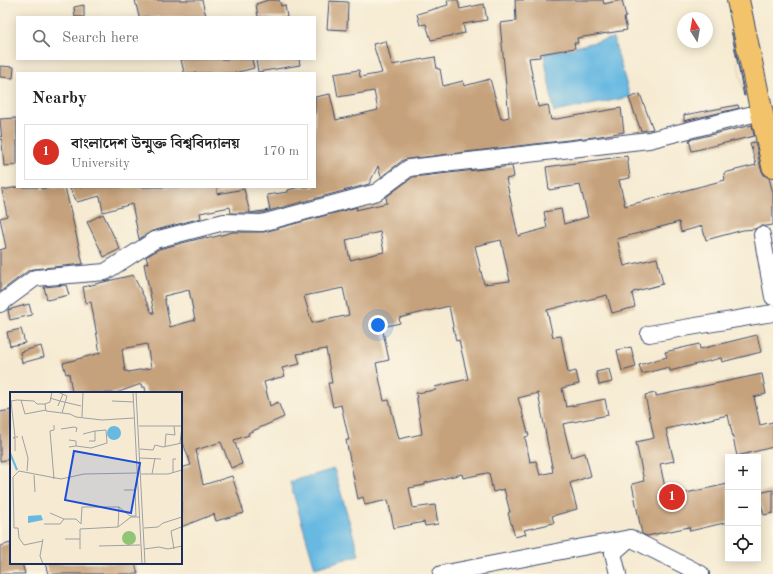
<!DOCTYPE html>
<html lang="en">
<head>
<meta charset="utf-8">
<style>
  :root { --surface:#fff; --page:#f2f2f2; --text:#222; --muted:#767676; --line:#e0e0e0; --accent:#d93025 }
  body { margin:0; font-family:"Old Standard TT","Noto Serif Bengali",serif; background:var(--page); color:var(--text) }
  .controls { position:absolute; right:12px; bottom:12px; display:grid; overflow:hidden; border-radius:0px; box-shadow:0 2px 10px #0003 }
  .controls button { width:36px; height:36px; display:grid; place-items:center; padding:0; border:0; border-bottom:1px solid var(--line); background:var(--surface); color:var(--text); font:20px sans-serif }
  .compass { position:absolute; left:677px; top:12px; width:36px; height:36px; border-radius:50%; background:var(--surface); box-shadow:0 2px 10px #0003; rotate:349deg }
  .you { position:absolute; left:378px; top:325px; width:14px; height:14px; margin:-10px; border:3px solid #fff; border-radius:50%; background:#1a73e8; box-shadow:0 0 0 6px #1a73e833 }
  .badge { display:grid; place-items:center; width:26px; height:26px; border-radius:50%; background:var(--accent); color:#fff; font-size:13px; font-weight:700 }
  .pin { position:absolute; translate:-50% -50%; border:2px solid #fff; box-shadow:0 1px 4px #0006 }
  .list { margin:0; padding:0; list-style:none }
  h2 { display:flex; justify-content:space-between; align-items:center; height:52px; margin:0; padding:0 16px; font-size:17px }
  h2 small { font-size:13px; font-weight:400; color:var(--muted) }
  .list li { display:grid; grid-template-columns:26px 1fr auto; gap:12px; align-items:center; box-sizing:border-box; height:56px; margin:0 8px 8px; padding:0 8px; border:1px solid var(--line); border-radius:0px }
  .list b { display:block; font-size:15px; white-space:nowrap }
  .list p { margin:0; font-size:13px; white-space:nowrap; color:var(--muted) }
  .list em { font-size:13px; font-style:normal; color:var(--muted) }
  .icon { flex:none; width:22px; height:22px; fill:none; stroke:currentColor; stroke-width:2; stroke-linecap:round; stroke-linejoin:round }
  .map { position:relative; flex:none; width:773px; height:574px; overflow:hidden }
  .search { position:absolute; background:var(--surface); box-shadow:0 2px 10px #0003; left:16px; top:16px; width:300px; height:44px; display:flex; align-items:center; gap:10px; box-sizing:border-box; padding:0 14px; border-radius:0px; color:var(--muted); font-size:15px }
  .panel { position:absolute; background:var(--surface); box-shadow:0 2px 10px #0003; left:16px; top:72px; width:300px; height:116px; border-radius:0px }
  .map>svg:first-child { display:block }
  .water { fill:#67b9e2; stroke:#4174a0 }
  .building { fill:#c6a27b; fill-rule:evenodd }
  .lines { fill:none; stroke-linecap:round; stroke-linejoin:round }
  .minor-casing { stroke:#3c4b6f; stroke-width:18 }
  .highway-casing { stroke:#3c4b6f; stroke-width:24 }
  .minor { stroke:#fff; stroke-width:16 }
  .highway { stroke:#f2c36a; stroke-width:22 }
  .inset-river { fill:none; stroke:#67b9e2; stroke-width:2 }
  .inset-road { fill:none; stroke:#9ea0a4; stroke-width:1 }
  .view { fill:#1d4ed8; fill-opacity:0.15; stroke:#1d4ed8; stroke-width:2 }
  .inset-edge { fill:none; stroke:#1b2f5e; stroke-width:2 }
</style>
</head>
<body>
<div class="map">
<svg width="773" height="574" viewBox="0 0 773 574">
  <rect width="100%" height="100%" fill="#fcf5e5"/>
  <filter id="ink" filterUnits="userSpaceOnUse"><feTurbulence type="fractalNoise" baseFrequency=".025" numOctaves="2"/><feDisplacementMap in="SourceGraphic" scale="8" xChannelSelector="R" yChannelSelector="G"/><feConvolveMatrix kernelMatrix="1 2 1 2 8 2 1 2 1" color-interpolation-filters="sRGB"/></filter>
  <filter id="wash" filterUnits="userSpaceOnUse"><feTurbulence type="fractalNoise" baseFrequency=".012" numOctaves="4" result="noise"/><feDisplacementMap in="SourceGraphic" scale="16" xChannelSelector="R" yChannelSelector="G"/><feGaussianBlur stdDeviation="0.9" result="paint"/><feColorMatrix in="noise" values="0 0 0 0 0 0 0 0 0 0 0 0 0 0 0 0 0 1.4 0 .05"/><feComposite in="paint" operator="in"/></filter>
  <g filter="url(#wash)">
    <rect width="100%" height="100%" fill="#f6ebd2"/>
    <g class="water">
      <path d="M613,38L630,97L554,112L544,54Z"/>
      <path d="M334,469L359,555L315,568L290,482Z"/>
    </g>
    <g id="blocks">
      <g class="building">
        <path d="M135,0H202L206,16L200,17H139Z"/>
        <path d="M268,0H279L281,6L285,5L287,17H258L256,4Z"/>
        <path d="M447,0H458L460,9L484,4L487,20L463,24L465,33L431,40L426,24L420,25L417,14L448,5Z"/>
        <path d="M515,0H603L604,4L622,0L626,17L624,18L627,30L577,38L578,43H574L575,48L540,54V57L529,58L538,107L548,105L551,120L621,108L624,132L594,137L408,159L403,160L381,177L378,166L369,184L261,213H231L230,207L200,213L201,218L152,231L139,239L132,204L103,212L100,196L77,202L69,187H217V194L244,189L250,213L270,210L267,195L288,192V190L299,187H315V97L330,94L336,120L378,110L374,91L338,97L334,74L359,70L360,77L382,73L373,44L386,41L392,65L435,57L437,69H440L443,86L463,81L464,86L490,79L501,119L509,117L500,23L516,21Z"/>
        <path d="M329,1L348,2L347,30L327,29Z"/>
        <path d="M84,5V17H75L74,7Z"/>
        <path d="M731,29L745,96H744Z"/>
        <path d="M181,59H252L254,68L235,73H184Z"/>
        <path d="M265,59H299L300,65L258,72L256,60Z"/>
        <path d="M0,66L14,67L13,78L0,77Z"/>
        <path d="M640,94L653,129L641,131L629,98Z"/>
        <path d="M738,105L739,108L684,121V115Z"/>
        <path d="M17,118V165L4,166L0,119Z"/>
        <path d="M752,125L754,136L692,151L689,140Z"/>
        <path d="M755,142L761,169L764,175L769,178L773,193V225L766,226H760L755,229L743,230L706,240L702,226L681,232L679,222L617,239L624,266L657,258L663,284L633,292V293L632,294L635,307L612,313L607,295L547,310L553,337L561,336L568,373L576,371L579,384L562,388L566,407L605,399L608,415L563,424L571,457L585,453L591,476L570,483L577,509L552,516L554,523L524,530L526,534L515,537L508,513L510,512L504,489L493,492L489,473H487L463,478L462,474L425,483V485L409,488L413,508L435,505L438,524L425,526L424,522L394,528L388,500L365,505L363,497L358,499L346,440H349L341,405L333,407L328,383H332L326,349L297,354L300,364L282,368L285,376L264,382L270,406L278,402L284,417L248,433L249,435L234,440L242,464L231,468L221,442L196,450L203,485L232,476L244,513L216,521L214,514L181,527V468L191,465L181,437V393H146L145,387H142L141,384L116,393H72L69,373L66,374L63,363L100,353L91,302L86,303L83,287L133,275L152,313H154L144,264L148,263L146,257L159,249L206,237V239L233,232H264L357,207L356,210L387,203L386,197L413,177L512,166L514,177L506,179L518,236L547,228L544,212L561,209L564,224L588,217L580,185L549,190L546,167L627,156L630,178L619,180L625,206L725,180L724,173L756,165L750,143ZM380,232L384,252L350,260L346,240ZM501,240L510,281L484,284L475,246ZM343,288L349,315L312,323L304,296ZM189,290L195,320L170,327L164,296ZM449,306L456,341L459,340L468,379L435,387L436,390L416,393L422,434L399,439L389,400L384,401L376,363L389,360L382,327L400,323L399,318ZM147,344L151,368L128,372L127,371H125L122,349ZM538,393L553,472L540,475L536,461L530,462L525,437L529,436L518,398Z"/>
        <path d="M18,187H41V189L52,187H65L83,264L34,269L29,270L0,292V250L6,248L0,218L7,216L2,190Z"/>
        <path d="M103,214L120,249L104,257L87,222Z"/>
        <path d="M66,285L69,295L47,300L44,287Z"/>
        <path d="M29,304L32,315L10,320L8,310Z"/>
        <path d="M21,329L25,343L10,346L7,332Z"/>
        <path d="M757,335L761,352L722,362L721,358L670,371L669,367L642,374L639,365L667,357L665,352L699,344L700,349Z"/>
        <path d="M41,346L44,357L22,363L20,352Z"/>
        <path d="M631,347L636,367L622,371L617,350Z"/>
        <path d="M609,369L612,382L599,385L596,372Z"/>
        <path d="M762,374L766,394L754,397L760,425L773,422V447L737,456L728,415L666,429L674,461L660,464L667,497L728,484V522L690,531L689,527L647,536L642,534L632,484L644,481L636,442L654,438L645,395L656,393V396Z"/>
        <path d="M11,410V459L0,461V412Z"/>
        <path d="M773,490V513L764,515L761,503H758V493Z"/>
        <path d="M11,543V563H22L25,574H0V546Z"/>
        <path d="M45,563H135L138,574H48Z"/>
      </g>
    </g>
  </g>
  <g filter="url(#ink)">
    <use href="#blocks" fill-opacity="0" stroke="#3c4b6f" stroke-width="1"/>
    <g class="lines">
      <defs>
        <g id="minor">
          <path d="M762,235L773,297"/>
          <path d="M0,304L35,278L105,272L155,240L224,222L262,223L377,192L409,168L649,140L761,112"/>
          <path d="M649,334L773,313"/>
          <path d="M441,574L630,538L701,574"/>
          <path d="M618,574L613,553L630,538"/>
        </g>
        <path id="highway" d="M738,0L773,166"/>
      </defs>
      <use href="#minor" class="minor-casing"/>
      <use href="#highway" class="highway-casing"/>
      <use href="#minor" class="minor"/>
      <use href="#highway" class="highway"/>
    </g>
  </g>
  <g transform="translate(10 392)">
    <rect width="172" height="172" fill="#f6ebd2"/>
    <path d="M112 146a7 7 0 1 1 14 0a7 7 0 1 1-14 0Z" fill="#91c475"/>
    <path d="M97 41a7 7 0 1 1 14 0a7 7 0 1 1-14 0ZM31,123L33,128L18,131V124Z" fill="#67b9e2"/>
    <path class="inset-river" d="M0,61L7,78"/>
    <path class="inset-road" d="M48,0L57,4L52,21M123,0L132,172M126,0L135,172M53,2L50,9L71,14M40,6L50,9L48,14M11,8L15,22L36,18M102,9L124,10M35,12L40,10L42,0M72,25L73,0M44,33V38L40,39L44,87M129,34H172M51,37L64,35L67,36L66,40M73,42L85,39M12,44L18,66L17,79M8,45H5L1,9L7,8L24,9L27,12H35L36,19L60,22L66,25L92,28L124,26M59,48L66,49V54L59,55M170,51L172,34M66,54L81,56L97,51L96,38L85,39V49H79M155,54L156,42L165,43L164,34M130,57L143,58L145,53L153,55L172,51M5,59V46H3L5,45M130,66L151,67M163,81V67H166M131,82H158L172,78M142,82L145,66M24,83L25,100M114,98H125L126,91M109,115L108,135L121,125H129M40,121L54,127H66L71,132L72,115H109L120,124H126L125,98M34,132H50L54,127M134,136L148,135L153,131L172,125M55,147H70M33,149L14,153L9,146L8,136H4L3,85L9,79L51,87L74,82L127,81M89,154L130,153M70,157V137L108,135M134,157L149,155L158,157L172,154M164,157L161,139L171,135L172,138M33,172L30,164L33,147"/>
    <path class="view" d="M64,59L130,71L121,121L55,108Z"/>
    <rect width="172" height="172" class="inset-edge"/>
  </g>
</svg>
<div class="controls">
<button>+</button>
<button>−</button>
<button><svg class="icon" aria-label="locate" viewBox="0 0 24 24"><circle cx="12" cy="12" r="6"/><path d="M12 2v4M12 18v4M2 12h4M18 12h4"/></svg></button>
</div>
<svg class="compass" viewBox="-18 -18 36 36"><path d="M0-13l5 13h-10z" fill="#e53935"/><path d="M0 13l5-13h-10z" fill="#767676"/></svg>
<div class="you"></div>
<div class="pin badge" style="left:672px;top:497px">1</div>
<div class="search"><svg class="icon" aria-label="search" viewBox="0 0 24 24"><circle cx="10" cy="10" r="6"/><path d="M15 15l6 6"/></svg>Search here</div>
<section class="panel">
<h2>Nearby<small></small></h2>
<ul class="list">
<li><span class="badge">1</span><div><b>বাংলাদেশ উন্মুক্ত বিশ্ববিদ্যালয়</b><p>University</p></div><em>170 m</em></li>
</ul>
</section>
</div>
</body>
</html>
